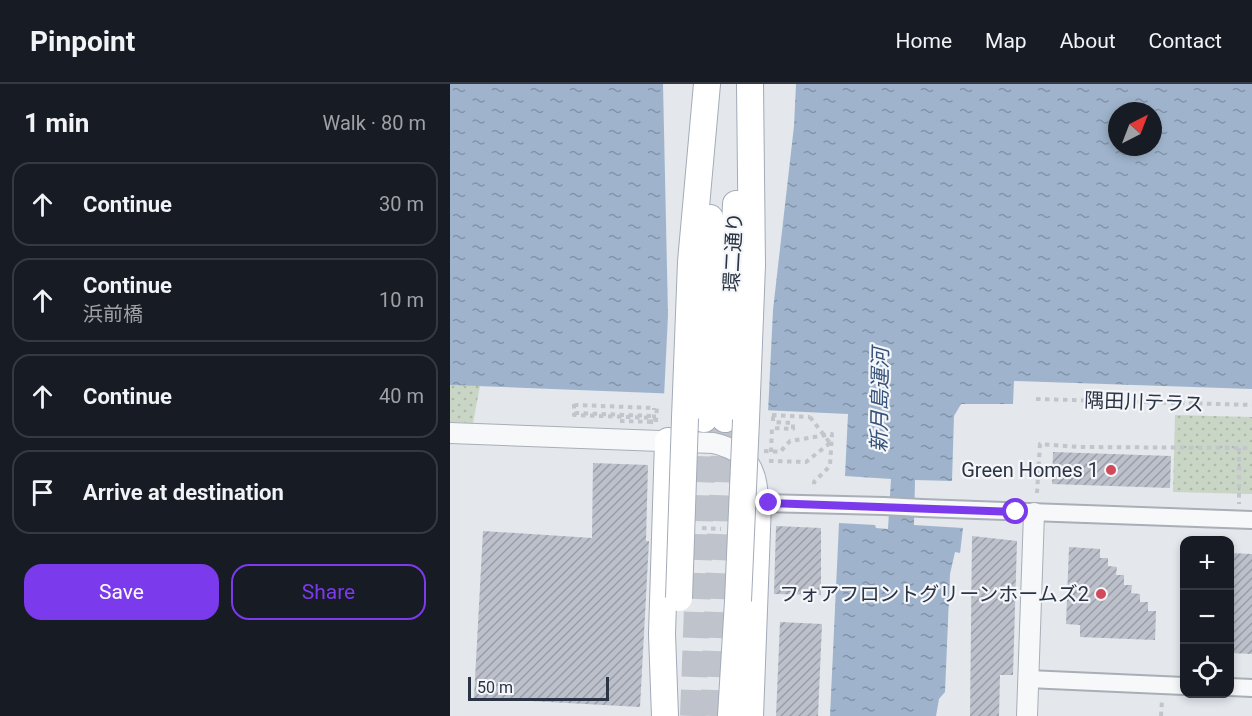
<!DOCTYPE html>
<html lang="en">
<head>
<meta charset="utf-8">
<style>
  :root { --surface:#171b24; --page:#242831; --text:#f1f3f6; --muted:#9ea1a6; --line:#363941; --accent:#7c3aed }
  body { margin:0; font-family:Roboto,"Noto Sans JP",sans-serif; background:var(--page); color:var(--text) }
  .controls { position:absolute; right:18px; bottom:18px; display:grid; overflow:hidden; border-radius:12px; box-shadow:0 3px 9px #0003 }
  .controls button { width:54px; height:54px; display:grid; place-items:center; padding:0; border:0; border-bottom:2px solid var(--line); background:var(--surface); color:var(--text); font:30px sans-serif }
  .compass { position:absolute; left:658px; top:18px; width:54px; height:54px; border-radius:50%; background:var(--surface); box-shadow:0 3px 9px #0003; rotate:42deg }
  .scale { position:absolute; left:18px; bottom:15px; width:141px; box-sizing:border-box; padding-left:6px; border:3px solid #2b3445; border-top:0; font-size:16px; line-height:21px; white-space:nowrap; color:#2b3445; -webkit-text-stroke:4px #f4f6f9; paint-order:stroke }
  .stop { position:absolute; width:18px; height:18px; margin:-14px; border:4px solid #7c3aed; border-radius:50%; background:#fff }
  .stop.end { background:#7c3aed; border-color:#fff; box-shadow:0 2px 6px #0008 }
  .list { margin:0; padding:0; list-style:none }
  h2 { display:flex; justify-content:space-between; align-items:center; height:78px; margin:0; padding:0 24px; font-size:26px }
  h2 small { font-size:20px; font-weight:400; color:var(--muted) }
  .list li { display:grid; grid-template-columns:39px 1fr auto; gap:18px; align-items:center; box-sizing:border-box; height:84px; margin:0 12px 12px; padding:0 12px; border:2px solid var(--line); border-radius:18px }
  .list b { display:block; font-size:22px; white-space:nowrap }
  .list p { margin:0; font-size:20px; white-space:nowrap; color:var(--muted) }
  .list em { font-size:20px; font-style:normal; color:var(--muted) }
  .actions { display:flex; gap:12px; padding:18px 24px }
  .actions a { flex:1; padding:14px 0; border:2px solid var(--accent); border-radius:18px; text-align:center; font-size:21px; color:var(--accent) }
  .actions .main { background:var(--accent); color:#fff }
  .icon { flex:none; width:33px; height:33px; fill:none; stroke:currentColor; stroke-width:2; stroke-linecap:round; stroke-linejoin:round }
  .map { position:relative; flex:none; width:802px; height:632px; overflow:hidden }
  header { display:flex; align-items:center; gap:36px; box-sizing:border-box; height:84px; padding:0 30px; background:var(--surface); border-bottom:2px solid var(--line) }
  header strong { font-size:28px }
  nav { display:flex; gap:33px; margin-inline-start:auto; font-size:21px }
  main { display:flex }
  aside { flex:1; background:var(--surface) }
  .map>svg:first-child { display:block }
  .park { fill:url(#park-dots) }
  .water { fill:url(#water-ripples); fill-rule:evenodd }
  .pier { fill:#e4e7ec }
  .building { fill:url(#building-hatch) }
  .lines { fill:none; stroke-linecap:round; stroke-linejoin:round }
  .primary-tunnel { stroke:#bfc3cb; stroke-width:26; stroke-dasharray:26 13; stroke-linecap:butt }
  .minor-casing { stroke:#a9aeb7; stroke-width:20 }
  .tertiary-casing { stroke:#a9aeb7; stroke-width:22 }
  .primary-casing { stroke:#a3abb8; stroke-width:28 }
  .path { stroke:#c2c5cb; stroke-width:4; stroke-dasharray:4.5 4.5; stroke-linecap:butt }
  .minor { stroke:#f7f8fa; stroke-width:16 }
  .tertiary { stroke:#f7f8fa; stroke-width:20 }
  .primary { stroke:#fff; stroke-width:26 }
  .minor-bridge-casing { stroke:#a9aeb7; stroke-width:20; stroke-linecap:butt }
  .primary-bridge-casing { stroke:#a3abb8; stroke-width:28; stroke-linecap:butt }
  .path-bridge { stroke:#c2c5cb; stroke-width:4; stroke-dasharray:4.5 4.5; stroke-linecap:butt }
  .minor-bridge { stroke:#f7f8fa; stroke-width:16 }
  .primary-bridge { stroke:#fff; stroke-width:26 }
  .route { stroke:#7c3aed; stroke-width:8 }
  .poi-dot { fill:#d1495b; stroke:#f4f6f9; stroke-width:2 }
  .labels { text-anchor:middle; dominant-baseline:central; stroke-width:4.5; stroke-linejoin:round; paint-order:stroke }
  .street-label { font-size:20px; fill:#2b3445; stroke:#f4f6f9 }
  .poi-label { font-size:20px; fill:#2b3445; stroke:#f4f6f9; text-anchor:end }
  .water-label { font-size:21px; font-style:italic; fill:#34527a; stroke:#f4f6f9 }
</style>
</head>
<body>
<header>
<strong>Pinpoint</strong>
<nav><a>Home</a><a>Map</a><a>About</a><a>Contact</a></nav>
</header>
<main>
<aside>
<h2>1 min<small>Walk · 80 m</small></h2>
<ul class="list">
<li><svg class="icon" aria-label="ahead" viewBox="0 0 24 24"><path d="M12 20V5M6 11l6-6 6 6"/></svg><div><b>Continue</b></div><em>30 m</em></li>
<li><svg class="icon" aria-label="ahead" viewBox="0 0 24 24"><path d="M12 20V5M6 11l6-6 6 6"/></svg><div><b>Continue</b><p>浜前橋</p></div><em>10 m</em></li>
<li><svg class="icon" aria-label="ahead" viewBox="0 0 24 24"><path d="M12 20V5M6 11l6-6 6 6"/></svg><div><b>Continue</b></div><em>40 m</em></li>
<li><svg class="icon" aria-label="arrive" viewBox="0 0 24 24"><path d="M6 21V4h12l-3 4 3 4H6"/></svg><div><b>Arrive at destination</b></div></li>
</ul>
<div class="actions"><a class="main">Save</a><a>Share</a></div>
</aside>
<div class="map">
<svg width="802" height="632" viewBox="0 0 802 632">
  <defs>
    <pattern id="park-dots" width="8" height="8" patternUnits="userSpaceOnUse" patternTransform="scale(1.5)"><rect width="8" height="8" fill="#c9d6c5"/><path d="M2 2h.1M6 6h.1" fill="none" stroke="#adb8ab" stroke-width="1.8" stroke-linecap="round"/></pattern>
    <pattern id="water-ripples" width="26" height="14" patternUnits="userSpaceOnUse" patternTransform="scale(1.5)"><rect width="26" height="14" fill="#9fb4cc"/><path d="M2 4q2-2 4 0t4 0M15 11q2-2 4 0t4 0" fill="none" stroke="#8293a7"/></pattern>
    <pattern id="building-hatch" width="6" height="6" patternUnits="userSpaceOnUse" patternTransform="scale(1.5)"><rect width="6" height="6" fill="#bbc0ca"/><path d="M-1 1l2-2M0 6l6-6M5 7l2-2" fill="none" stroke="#989da6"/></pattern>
  </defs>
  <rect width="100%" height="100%" fill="#e4e7ec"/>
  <g class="park">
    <path d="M0,301L30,302L23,339L0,338Z"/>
    <path d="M725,331L802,333V410L723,408Z"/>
  </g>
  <path class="water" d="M0,0H802V305L564,297L563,320H511L504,332L502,397L465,396L464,441L513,444L510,469L505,468L500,490L495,608L489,615L486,632H380L389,439L425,441L426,444L438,445L441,395L395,392L398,330L290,325L281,312L0,301ZM667,27H703V63H667Z"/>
  <path class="pier" d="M213,0H346L344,42L323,226L318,329L289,328L280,315L214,313L218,231Z"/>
  <g class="building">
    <path d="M603,368L721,372L720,404L602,400Z"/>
    <path d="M143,379L198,381L196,457H199L190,623L24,614L33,447L142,454Z"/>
    <path d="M326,442L371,444V511L324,510Z"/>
    <path d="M522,452L567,457L563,591H550L549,632H520Z"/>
    <path d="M619,463L650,465V474H658V482L667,483L666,491H674V501H682L681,509L690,510V518H698V527H706L705,556L630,553V541L616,540Z"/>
    <path d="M780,469L802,470V570L780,569Z"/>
    <path d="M330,538L372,540L368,632H326Z"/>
  </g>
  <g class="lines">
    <g class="primary-tunnel">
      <path d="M243,632L254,336"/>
      <path d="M263,632L275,335"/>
    </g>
    <defs>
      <g id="minor">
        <path d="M308,419L434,422"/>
        <path d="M472,424L802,436"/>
        <path d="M578,595L734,602"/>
        <path d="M780,603L802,604"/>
      </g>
      <g id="tertiary">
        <path d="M0,349L263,359C298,367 308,385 308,419"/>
        <path d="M577,632L584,429"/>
      </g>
      <g id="primary">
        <path d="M235,334L241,178L257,0"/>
        <path d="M254,335L260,134"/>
        <path d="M275,335L286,120"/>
        <path d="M296,336L302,181L300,0"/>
        <path d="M215,632L212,550L218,357"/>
        <path d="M281,632L288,517"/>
        <path d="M300,632L308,419"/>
      </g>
    </defs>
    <use href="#minor" class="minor-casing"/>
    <use href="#tertiary" class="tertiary-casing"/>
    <use href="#primary" class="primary-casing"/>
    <g class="path">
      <path d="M586,315L802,321"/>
      <path d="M322,331L360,333"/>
      <path d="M206,338L207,322"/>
      <path d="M201,340L202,332L126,329V321L204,324"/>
      <path d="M789,364V420"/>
      <path d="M314,367L330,368L340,357L382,350L380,382L364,398V404"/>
      <path d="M321,368L322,344L343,345V339L323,338V331"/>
      <path d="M319,377L356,378L380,359"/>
      <path d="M587,409L590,360L628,363L802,364"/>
      <path d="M252,444L271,445"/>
      <path d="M711,632L712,616"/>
    </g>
    <use href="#minor" class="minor"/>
    <use href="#tertiary" class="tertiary"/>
    <use href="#primary" class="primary"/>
    <defs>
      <path id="minor-bridge" d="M434,422L472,424"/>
      <g id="primary-bridge">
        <path d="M229,514L235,334"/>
        <path d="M288,517L296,336"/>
      </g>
    </defs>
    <use href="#minor-bridge" class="minor-bridge-casing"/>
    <use href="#primary-bridge" class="primary-bridge-casing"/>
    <g class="path-bridge">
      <path d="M124,320V331L204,334V324"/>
      <path d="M360,333L380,359"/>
      <path d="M170,337L206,338"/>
    </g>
    <use href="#minor-bridge" class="minor-bridge"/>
    <use href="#primary-bridge" class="primary-bridge"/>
  </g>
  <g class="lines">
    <path class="route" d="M319,419L566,428"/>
  </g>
  <g class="poi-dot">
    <circle cx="661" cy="386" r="6"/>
    <circle cx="651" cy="510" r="6"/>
  </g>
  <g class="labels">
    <g class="street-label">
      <text transform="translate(283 168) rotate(-87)">環二通り</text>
      <text transform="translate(694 318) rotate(2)">隅田川テラス</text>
    </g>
    <g class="poi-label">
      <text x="649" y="386">Green Homes 1</text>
      <text x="639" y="510">フォアフロントグリーンホームズ2</text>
    </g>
    <g class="water-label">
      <text transform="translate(430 316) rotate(-89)">新月島運河</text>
    </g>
  </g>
</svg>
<div class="controls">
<button>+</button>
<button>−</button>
<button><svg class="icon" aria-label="locate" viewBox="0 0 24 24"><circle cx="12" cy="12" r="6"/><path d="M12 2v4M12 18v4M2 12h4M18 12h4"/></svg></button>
</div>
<svg class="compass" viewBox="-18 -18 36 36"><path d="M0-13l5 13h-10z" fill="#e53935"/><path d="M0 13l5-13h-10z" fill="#9ea1a6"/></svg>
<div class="scale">50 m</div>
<div class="stop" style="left:566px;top:428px"></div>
<div class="stop end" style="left:319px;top:419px"></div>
</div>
</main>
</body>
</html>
